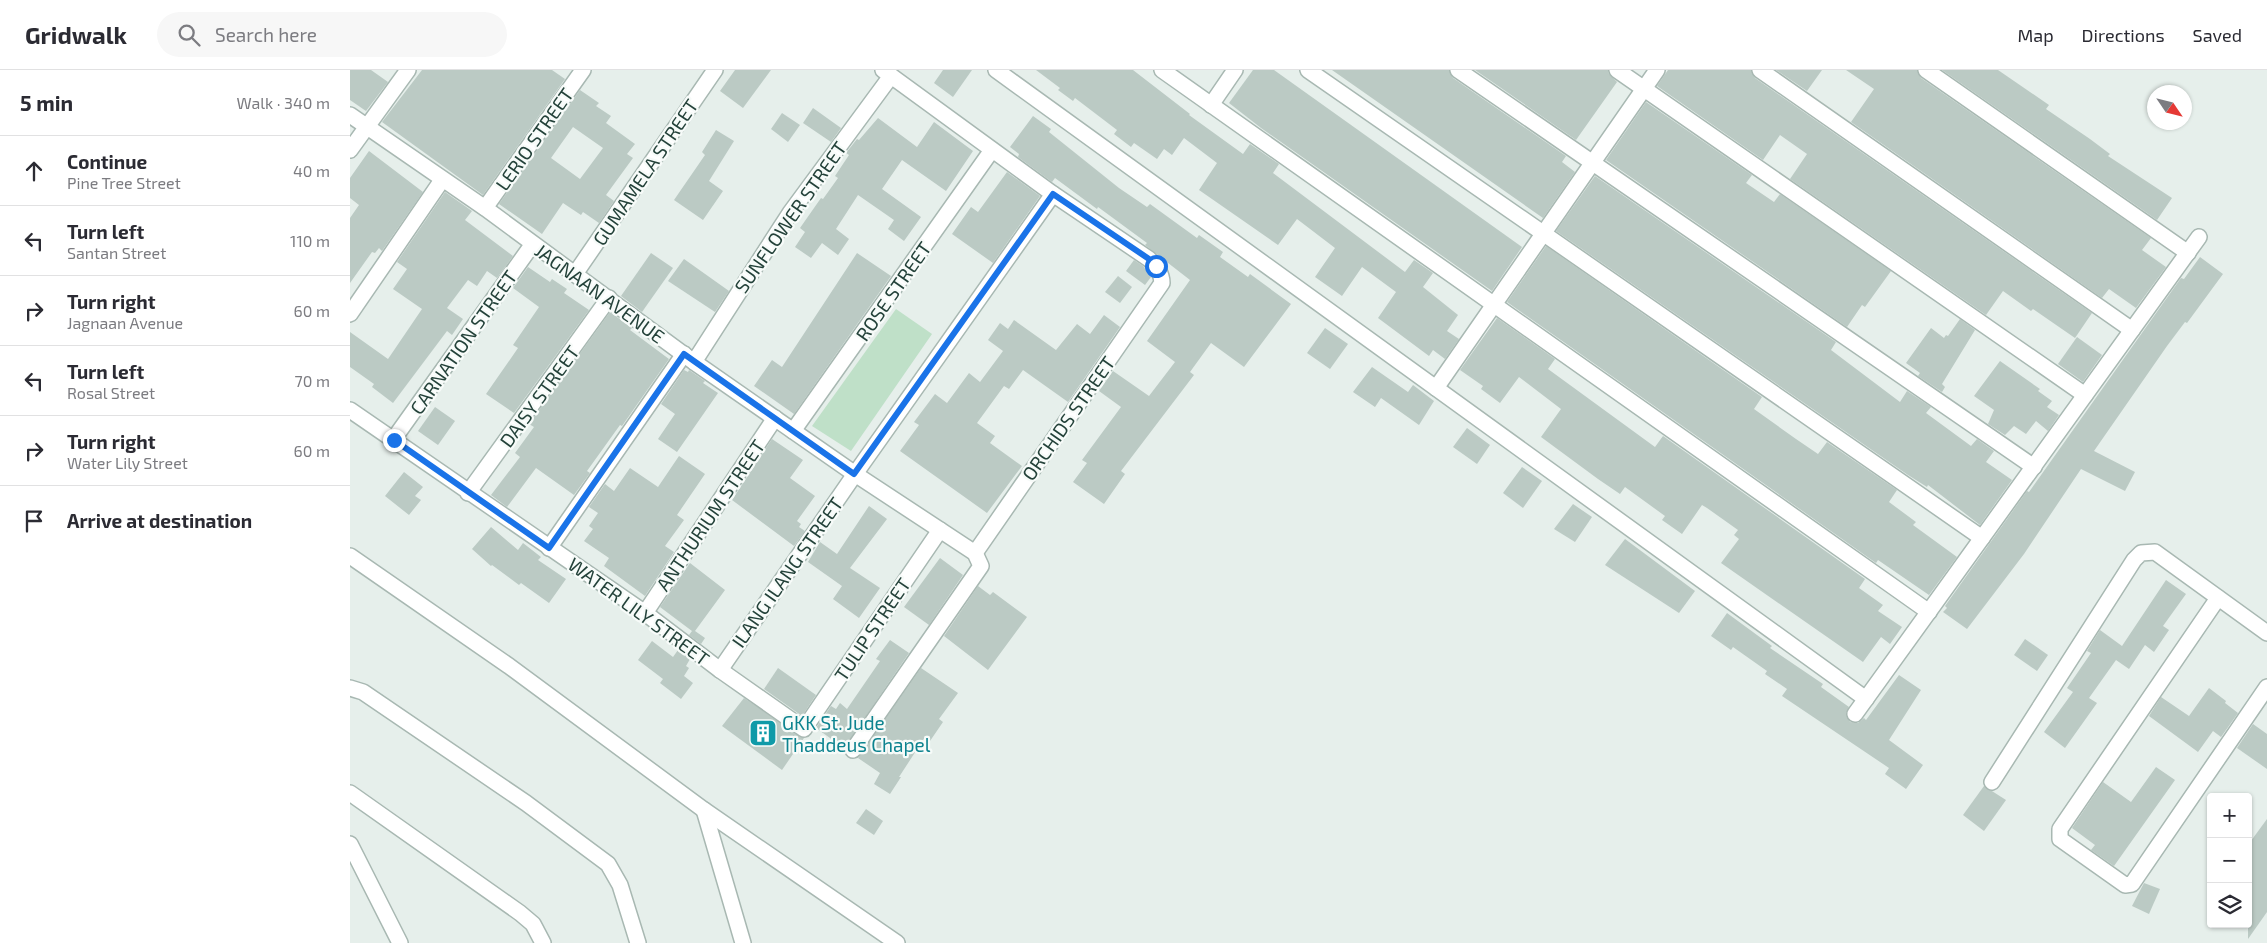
<!DOCTYPE html>
<html lang="en">
<head>
<meta charset="utf-8">
<style>
  :root { --surface:#fff; --page:#f7f7f7; --text:#2b2b33; --muted:#7c7c81; --line:#e1e1e2 }
  body { margin:0; font-family:"Exo 2",sans-serif; background:var(--page); color:var(--text) }
  .controls { position:absolute; right:15px; bottom:15px; display:grid; overflow:hidden; border-radius:5px; box-shadow:0 1px 4px #0004 }
  .controls button { width:45px; height:45px; display:grid; place-items:center; padding:0; border:0; border-bottom:1px solid var(--line); background:var(--surface); color:var(--text); font:25px sans-serif }
  .compass { position:absolute; left:1797px; top:15px; width:45px; height:45px; border-radius:50%; background:var(--surface); box-shadow:0 1px 4px #0004; rotate:125deg }
  .stop { position:absolute; width:15px; height:15px; margin:-11px; border:4px solid #1a73e8; border-radius:50%; background:#fff }
  .stop.end { background:#1a73e8; border-color:#fff; box-shadow:0 1px 5px #0008 }
  .list { margin:0; padding:0; list-style:none }
  h2 { display:flex; justify-content:space-between; align-items:center; height:65px; margin:0; padding:0 20px; font-size:21px }
  h2 small { font-size:16px; font-weight:400; color:var(--muted) }
  .list li { display:grid; grid-template-columns:32px 1fr auto; gap:15px; align-items:center; box-sizing:border-box; height:70px; padding:0 20px; border-top:1px solid var(--line) }
  .list b { display:block; font-size:19px; white-space:nowrap }
  .list p { margin:0; font-size:16px; white-space:nowrap; color:var(--muted) }
  .list em { font-size:16px; font-style:normal; color:var(--muted) }
  .icon { flex:none; width:28px; height:28px; fill:none; stroke:currentColor; stroke-width:2; stroke-linecap:round; stroke-linejoin:round }
  .map { position:relative; flex:none; width:1917px; height:873px; overflow:hidden }
  header { display:flex; align-items:center; gap:30px; box-sizing:border-box; height:70px; padding:0 25px; background:var(--surface); border-bottom:1px solid var(--line) }
  header strong { font-size:24px }
  nav { display:flex; gap:28px; margin-inline-start:auto; font-size:18px }
  .search { width:350px; height:45px; background:var(--page); display:flex; align-items:center; gap:12px; box-sizing:border-box; padding:0 18px; border-radius:28px; color:var(--muted); font-size:19px }
  main { display:flex }
  aside { flex:1; background:var(--surface) }
  .map>svg:first-child { display:block }
  .green { fill:#bfe0c8 }
  .building { fill:#bbcac4; fill-rule:evenodd }
  .lines { fill:none; stroke-linecap:round; stroke-linejoin:round }
  .street-casing { stroke:#a8b8b2; stroke-width:18 }
  .street { stroke:#fff; stroke-width:15 }
  .route { stroke:#1a73e8; stroke-width:6 }
  .labels { text-anchor:middle; dominant-baseline:central; stroke-width:4.5; stroke-linejoin:round; paint-order:stroke }
  .street-label { font-size:19px; fill:#24423a; stroke:#f7fbf9 }
  .culture-label { font-size:19px; fill:#0d838f; stroke:#f7fbf9; text-anchor:start }
</style>
</head>
<body>
<header>
<strong>Gridwalk</strong>
<div class="search"><svg class="icon" aria-label="search" viewBox="0 0 24 24"><circle cx="10" cy="10" r="6"/><path d="M15 15l6 6"/></svg>Search here</div>
<nav><a>Map</a><a>Directions</a><a>Saved</a></nav>
</header>
<main>
<aside>
<h2>5 min<small>Walk · 340 m</small></h2>
<ul class="list">
<li><svg class="icon" aria-label="ahead" viewBox="0 0 24 24"><path d="M12 20V5M6 11l6-6 6 6"/></svg><div><b>Continue</b><p>Pine Tree Street</p></div><em>40 m</em></li>
<li><svg class="icon" aria-label="left" viewBox="0 0 24 24"><path d="M17 20v-9H6M10 6l-5 5 5 5"/></svg><div><b>Turn left</b><p>Santan Street</p></div><em>110 m</em></li>
<li><svg class="icon" aria-label="right" viewBox="0 0 24 24"><path d="M7 20v-9h11M14 6l5 5-5 5"/></svg><div><b>Turn right</b><p>Jagnaan Avenue</p></div><em>60 m</em></li>
<li><svg class="icon" aria-label="left" viewBox="0 0 24 24"><path d="M17 20v-9H6M10 6l-5 5 5 5"/></svg><div><b>Turn left</b><p>Rosal Street</p></div><em>70 m</em></li>
<li><svg class="icon" aria-label="right" viewBox="0 0 24 24"><path d="M7 20v-9h11M14 6l5 5-5 5"/></svg><div><b>Turn right</b><p>Water Lily Street</p></div><em>60 m</em></li>
<li><svg class="icon" aria-label="arrive" viewBox="0 0 24 24"><path d="M6 21V4h12l-3 4 3 4H6"/></svg><div><b>Arrive at destination</b></div></li>
</ul>
</aside>
<div class="map">
<svg width="1917" height="873" viewBox="0 0 1917 873">
  <rect width="100%" height="100%" fill="#e6efeb"/>
  <path class="green" d="M546,239L582,264L501,381L462,356Z"/>
  <g class="building">
    <path d="M0,0H21L38,12L16,41L0,30Z"/>
    <path d="M72,0H202L215,9L133,125L32,52Z"/>
    <path d="M385,0H421L393,38L370,21Z"/>
    <path d="M593,0H622L603,27L584,13Z"/>
    <path d="M686,0H783L840,44L839,45L893,84L900,74L929,94L923,103L1055,202L1064,190L1083,203L1073,217L1108,245L1097,261L1109,269L1095,289L1083,280L1079,286L1028,248L1046,222L1012,197L992,226L965,207L985,178L947,149L928,175L849,120L867,93L834,68L822,85L814,79L807,89L784,73L781,77L764,64L767,60L725,28L723,31L708,20L710,18Z"/>
    <path d="M903,0H924L1172,177L1142,221L911,58L879,33Z"/>
    <path d="M982,0H1099L1103,8L1216,86L1212,92L1225,102L1193,148Z"/>
    <path d="M1125,0H1258L1259,4L1267,12L1226,70Z"/>
    <path d="M1318,0H1401L1405,8L1742,243L1725,268L1683,239L1681,241L1653,221L1636,245L1440,109L1457,84L1430,65L1413,90L1307,16Z"/>
    <path d="M1426,0H1472L1457,21Z"/>
    <path d="M1496,0H1567L1571,8L1801,168L1792,180L1816,197L1786,238L1759,219L1752,228L1501,52L1524,19Z"/>
    <path d="M1592,0H1648L1699,35L1696,39L1740,69L1760,84L1758,86L1822,128L1807,150Z"/>
    <path d="M230,20L249,33L246,36L261,46L256,53L285,74L277,84L283,88L256,125L264,131L249,153L233,142L231,145L213,133L192,164L149,134ZM223,57L253,78L230,109L201,88Z"/>
    <path d="M1296,32L1402,105L1396,113L1424,132L1430,124L1541,201L1515,237L1512,235L1497,257L1256,90Z"/>
    <path d="M463,38L491,58L481,72L453,53Z"/>
    <path d="M432,43L450,55L438,72L421,59Z"/>
    <path d="M683,46L701,59L699,62L769,118L797,137L800,134L847,168L849,165L873,182L870,187L898,207L900,204L941,234L894,297L861,273L840,302L844,305L771,401L775,404L754,434L723,412L737,393L732,390L771,337L749,321L763,301L799,326L825,292L797,271L840,210L795,175L797,173L748,137L747,139L705,108L702,112L668,87L669,84L660,77Z"/>
    <path d="M528,48L567,77L584,52L623,81L596,121L552,90L532,119L571,147L554,171L538,159L544,150L508,125L486,159L499,169L488,185L472,173L461,188L445,177L455,162L450,158L471,128L473,129L488,108L485,106L499,85L496,83L507,69L509,70Z"/>
    <path d="M366,60L384,71L359,111L373,121L353,150L324,130L355,85L352,82Z"/>
    <path d="M19,81L73,122L32,181L29,178L25,183L22,182L0,213V148L9,135L0,128V108Z"/>
    <path d="M657,102L690,126L643,193L602,164L621,137L628,142Z"/>
    <path d="M1245,106L1486,272L1481,280L1550,332L1557,321L1581,337L1576,343L1621,376L1627,369L1644,381L1636,392L1662,410L1630,455L1578,415L1577,417L1558,405L1206,161Z"/>
    <path d="M95,122L122,141L115,150L163,186L147,208L137,201L127,216L118,210L97,238L113,249L102,265L97,261L43,333L22,317L24,314L0,297V262L38,289L72,239L43,219L57,199L47,192Z"/>
    <path d="M1196,176L1412,327L1404,339L1446,369L1468,384L1477,372L1547,420L1539,432L1566,452L1563,455L1607,487L1579,525L1528,490L1526,493L1157,232Z"/>
    <path d="M301,183L323,198L292,242L271,226Z"/>
    <path d="M507,183L541,206L444,344L404,316L422,290L432,297Z"/>
    <path d="M1850,187L1873,204L1837,253L1835,252L1817,276L1744,381L1785,402L1775,421L1731,399L1674,484L1617,559L1593,542L1597,538L1595,536L1677,421L1679,422L1831,208L1834,209Z"/>
    <path d="M334,189L379,221L365,242L318,211Z"/>
    <path d="M784,190L793,196L801,207L795,215L776,201Z"/>
    <path d="M178,197L200,212L202,209L217,219L214,223L239,240L164,343L136,324L168,278L163,275L189,237L163,218Z"/>
    <path d="M768,206L782,217L770,233L755,222Z"/>
    <path d="M260,242L282,258L280,260L319,289L272,356L270,355L237,401L240,403L224,425L186,398L157,437L141,425L170,387L165,383L184,357L179,354Z"/>
    <path d="M754,245L770,257L718,332L673,300L659,319L654,316L627,353L645,366L640,373L672,396L637,443L550,381L569,355L564,352L585,324L597,333L619,303L630,312L653,281L638,270L650,253L658,259L664,250L706,280L727,254L740,264Z"/>
    <path d="M1147,248L1205,289L1198,299L1305,377L1313,366L1515,509L1509,518L1533,535L1528,541L1552,557L1540,574L1531,567L1513,592L1371,493L1389,469L1384,465L1388,460L1357,438L1352,435L1332,464L1312,450L1315,446L1275,417L1270,424L1248,409L1191,367L1211,339L1169,307L1150,333L1131,319L1133,316L1110,300Z"/>
    <path d="M1610,249L1625,260L1592,314L1595,317L1592,322L1568,306L1570,303L1556,293L1581,258L1594,268L1596,265L1598,266Z"/>
    <path d="M975,258L998,274L980,299L957,283Z"/>
    <path d="M1727,267L1752,285L1733,312L1708,294Z"/>
    <path d="M1650,291L1690,319L1688,321L1702,331L1697,337L1709,345L1698,361L1686,351L1676,364L1664,356L1655,365L1638,354L1644,340L1624,326Z"/>
    <path d="M1022,297L1058,322L1063,315L1084,331L1069,355L1031,328L1025,337L1003,322Z"/>
    <path d="M334,300L338,302L339,300L355,311L353,313L368,323L327,382L308,369L325,344L311,334Z"/>
    <path d="M85,337L105,351L88,375L68,361Z"/>
    <path d="M1117,358L1140,375L1127,394L1103,377Z"/>
    <path d="M422,369L453,390L440,408L465,426L447,451L451,454L449,457L455,461L444,476L382,430Z"/>
    <path d="M329,386L355,404L327,445L334,450L315,476L324,482L295,526L254,496L259,488L234,471L243,459L239,456L248,443L239,437L255,414L264,421L280,398L308,417Z"/>
    <path d="M1172,397L1192,411L1173,438L1153,423Z"/>
    <path d="M54,402L73,417L65,426L71,430L59,445L35,426Z"/>
    <path d="M1223,434L1242,447L1225,472L1204,459Z"/>
    <path d="M519,436L537,449L500,498L530,518L509,548L483,529L492,516L458,492L470,472L487,484Z"/>
    <path d="M141,457L168,480L173,473L191,487L188,490L216,509L199,533L171,513L169,515L142,495L141,496L122,479Z"/>
    <path d="M1275,469L1345,521L1329,543L1255,495Z"/>
    <path d="M590,488L613,505L579,555L554,537Z"/>
    <path d="M340,493L375,520L345,561L355,568L351,574L339,565L342,561L310,537Z"/>
    <path d="M1816,510L1836,524L1813,556L1819,560L1804,582L1795,575L1779,599L1766,590L1739,628L1747,633L1715,678L1694,662L1723,622L1717,618L1741,583L1737,581L1750,560L1772,576Z"/>
    <path d="M628,516L640,525L643,522L677,547L638,600L594,566Z"/>
    <path d="M1377,543L1422,576L1420,578L1473,614L1471,617L1499,637L1496,644L1500,652L1508,653L1514,648L1516,650L1549,605L1571,620L1539,670L1573,695L1556,719L1535,704L1539,698L1432,626L1437,619L1415,604L1417,601L1383,577L1381,580L1361,566Z"/>
    <path d="M1675,569L1698,585L1687,601L1664,585Z"/>
    <path d="M540,570L559,583L494,678L466,658L481,636L486,639L490,633L497,639L530,591L526,589Z"/>
    <path d="M302,571L323,587L328,580L340,589L336,596L339,598L334,606L343,613L331,629L310,613L313,609L288,590Z"/>
    <path d="M428,598L466,625L452,646L414,619Z"/>
    <path d="M571,598L608,623L589,649L593,652L580,671L575,667L549,707H551L540,724L524,714L530,703L508,688Z"/>
    <path d="M1859,618L1876,631L1875,633L1888,643L1871,667L1863,661L1848,682L1799,646L1811,627L1839,646Z"/>
    <path d="M394,628L454,668L432,700L372,656Z"/>
    <path d="M1903,654L1917,664V699L1887,678Z"/>
    <path d="M1806,697L1825,710L1764,796L1741,780L1745,775L1722,758L1753,712L1781,732Z"/>
    <path d="M1634,716L1656,730L1634,761L1613,745Z"/>
    <path d="M516,739L533,751L524,765L506,753Z"/>
    <path d="M1917,749V842L1898,869V775Z"/>
    <path d="M1794,813L1810,819L1799,844L1782,836Z"/>
  </g>
  <g class="lines">
    <defs>
      <g id="street">
        <path d="M533,0L703,124L799,189C806,196 812,203 812,213L625,483"/>
        <path d="M646,0L1516,629"/>
        <path d="M812,0L1579,542"/>
        <path d="M958,0L1632,468"/>
        <path d="M1108,0L1684,397"/>
        <path d="M1267,0L1735,325"/>
        <path d="M1410,0L1782,260"/>
        <path d="M1576,0L1838,183"/>
        <path d="M861,35L885,0"/>
        <path d="M0,45L135,138L344,292L505,404L625,483L631,496L503,680"/>
        <path d="M0,80L58,0"/>
        <path d="M135,138L233,0"/>
        <path d="M225,204L365,0"/>
        <path d="M0,244L92,110"/>
        <path d="M344,292L440,143L541,6"/>
        <path d="M1086,318L1307,0"/>
        <path d="M0,340L295,543L370,600L454,659L590,460"/>
        <path d="M443,361L642,80"/>
        <path d="M43,370L182,175"/>
        <path d="M118,423L259,228"/>
        <path d="M199,478L334,284"/>
        <path d="M0,486L159,596L354,740L547,873"/>
        <path d="M1868,528L1710,759V769L1775,815L1782,814L1917,617"/>
        <path d="M295,543L425,348"/>
        <path d="M370,600L505,404L703,124"/>
        <path d="M0,618L13,622L176,733L258,794L270,815L288,873"/>
        <path d="M1505,644L1849,167"/>
        <path d="M1642,712L1784,490L1791,483L1805,482L1917,563"/>
        <path d="M0,723L170,843L183,854L193,873"/>
        <path d="M354,740L393,873"/>
        <path d="M0,774L50,873"/>
      </g>
    </defs>
    <use href="#street" class="street-casing"/>
    <use href="#street" class="street"/>
  </g>
  <g class="lines">
    <path class="route" d="M44,370L199,478L334,284L504,404L703,124L799,189L806,196"/>
  </g>
  <defs>
    <symbol id="building-square" viewBox="-11 -11 22 22"><rect x="-9" y="-9" width="18" height="18" rx="4" fill="#0f9aa8" stroke="#f7fbf9"/><path d="M-4-6H4V6H1V3H-1V6H-4ZM-2.5-4.3h1.7v1.8h-1.7ZM.8-4.3h1.7v1.8H.8ZM-2.5-1h1.7V.8h-1.7ZM.8-1h1.7V.8H.8Z" fill="#fff"/></symbol>
  </defs>
  <g fill-rule="evenodd">
    <use href="#building-square" x="397" y="647" width="32" height="32"/>
  </g>
  <g class="labels">
    <g class="street-label">
      <text transform="translate(184 69) rotate(-55)">LERIO STREET</text>
      <text transform="translate(295 102) rotate(-56)">GUMAMELA STREET</text>
      <text transform="translate(440 147) rotate(-55)">SUNFLOWER STREET</text>
      <text transform="translate(543 221) rotate(-55)">ROSE STREET</text>
      <text transform="translate(250 223) rotate(36)">JAGNAAN AVENUE</text>
      <text transform="translate(113 272) rotate(-55)">CARNATION STREET</text>
      <text transform="translate(189 326) rotate(-54)">DAISY STREET</text>
      <text transform="translate(718 348) rotate(-55)">ORCHIDS STREET</text>
      <text transform="translate(360 445) rotate(-56)">ANTHURIUM STREET</text>
      <text transform="translate(437 502) rotate(-55)">ILANG ILANG STREET</text>
      <text transform="translate(289 541) rotate(36)">WATER LILY STREET</text>
      <text transform="translate(522 559) rotate(-56)">TULIP STREET</text>
    </g>
    <g class="culture-label">
      <text x="432" y="652">GKK St. Jude<tspan x="432" dy="22">Thaddeus Chapel</tspan></text>
    </g>
  </g>
</svg>
<div class="controls">
<button>+</button>
<button>−</button>
<button><svg class="icon" aria-label="layers" viewBox="0 0 24 24"><path d="M12 4l9 5-9 5-9-5zM3 14l9 5 9-5"/></svg></button>
</div>
<svg class="compass" viewBox="-18 -18 36 36"><path d="M0-13l5 13h-10z" fill="#e53935"/><path d="M0 13l5-13h-10z" fill="#7c7c81"/></svg>
<div class="stop" style="left:806px;top:196px"></div>
<div class="stop end" style="left:44px;top:370px"></div>
</div>
</main>
</body>
</html>
